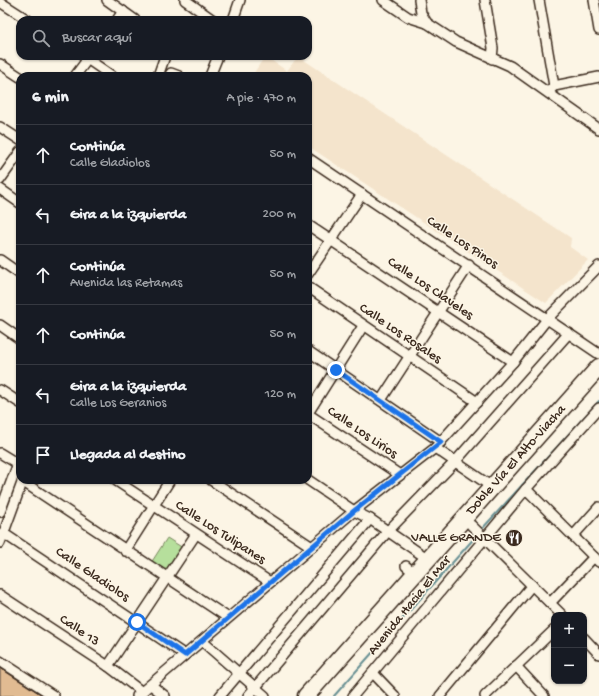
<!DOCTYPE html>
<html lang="es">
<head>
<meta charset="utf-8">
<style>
  :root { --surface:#171b24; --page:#20242c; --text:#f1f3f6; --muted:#9ea1a6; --line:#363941 }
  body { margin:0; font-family:"Gochi Hand",sans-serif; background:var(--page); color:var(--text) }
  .controls { position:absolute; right:12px; bottom:12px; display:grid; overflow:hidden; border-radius:8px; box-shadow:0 1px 3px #0004 }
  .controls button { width:36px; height:36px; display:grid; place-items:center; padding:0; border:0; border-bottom:1px solid var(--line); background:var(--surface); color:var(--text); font:20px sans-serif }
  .stop { position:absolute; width:12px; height:12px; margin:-9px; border:3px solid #1a73e8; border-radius:50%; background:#fff }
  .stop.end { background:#1a73e8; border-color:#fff; box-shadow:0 1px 4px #0008 }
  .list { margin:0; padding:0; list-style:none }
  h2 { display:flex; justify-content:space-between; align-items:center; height:52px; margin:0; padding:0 16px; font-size:17px }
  h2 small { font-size:13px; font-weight:400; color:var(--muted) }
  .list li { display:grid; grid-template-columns:26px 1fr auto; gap:12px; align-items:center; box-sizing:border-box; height:60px; padding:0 16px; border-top:1px solid var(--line) }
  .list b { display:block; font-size:15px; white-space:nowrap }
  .list p { margin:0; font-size:13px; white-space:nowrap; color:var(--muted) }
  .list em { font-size:13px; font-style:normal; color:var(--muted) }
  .icon { flex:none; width:22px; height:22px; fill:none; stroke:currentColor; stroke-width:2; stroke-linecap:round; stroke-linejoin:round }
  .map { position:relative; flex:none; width:599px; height:696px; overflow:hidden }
  .search { position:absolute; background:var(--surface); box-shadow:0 1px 3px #0004; left:16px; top:16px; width:296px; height:44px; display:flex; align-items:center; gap:10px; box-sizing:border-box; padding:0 14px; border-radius:12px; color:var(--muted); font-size:15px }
  .panel { position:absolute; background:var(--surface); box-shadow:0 1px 3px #0004; left:16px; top:72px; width:296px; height:412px; border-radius:12px }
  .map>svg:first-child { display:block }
  .built { fill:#f4e4cc }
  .pitch { fill:#b6df9c; stroke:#78845d }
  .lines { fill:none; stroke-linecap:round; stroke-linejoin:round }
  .stream { stroke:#699194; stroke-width:2 }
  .building { fill:#e1bb92; stroke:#3b2a1e }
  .street-casing { stroke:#3b2a1e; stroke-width:12 }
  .highway-casing { stroke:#3b2a1e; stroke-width:19 }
  .street { stroke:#fcf5e5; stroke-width:9 }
  .highway { stroke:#fcf5e5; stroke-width:16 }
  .route { stroke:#1a73e8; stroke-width:5 }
  .labels { text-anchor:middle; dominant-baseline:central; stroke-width:3; stroke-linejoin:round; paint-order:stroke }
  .street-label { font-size:14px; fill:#3b2a1e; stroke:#fcf5e5 }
  .poi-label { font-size:14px; fill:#3b2a1e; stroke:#fcf5e5; text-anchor:end }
</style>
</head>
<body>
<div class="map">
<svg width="599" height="696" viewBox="0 0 599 696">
  <rect width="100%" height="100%" fill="#fcf5e5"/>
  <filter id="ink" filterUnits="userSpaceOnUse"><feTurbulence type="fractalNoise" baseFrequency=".025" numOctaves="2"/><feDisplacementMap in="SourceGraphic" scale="8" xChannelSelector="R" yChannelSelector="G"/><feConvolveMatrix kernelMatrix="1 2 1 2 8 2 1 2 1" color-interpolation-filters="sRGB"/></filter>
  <g filter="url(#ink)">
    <path class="built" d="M265,56L287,71L298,56L571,238L570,247L588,260L546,303L308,146V76H252Z"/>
    <path class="pitch" d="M167,538L183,548L167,573L151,563Z"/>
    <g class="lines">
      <g class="stream">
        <path d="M481,530L599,401"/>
        <path d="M334,696L477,535"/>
      </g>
    </g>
    <path class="building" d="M0,668L42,695L43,696H0Z"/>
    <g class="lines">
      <defs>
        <g id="street">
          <path d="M107,0L135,20"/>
          <path d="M185,0L213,20"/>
          <path d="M383,0L408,17L427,23"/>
          <path d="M419,0L421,13L427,23L456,42L510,66L599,129"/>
          <path d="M485,0L493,48L492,59"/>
          <path d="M539,0L554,86"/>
          <path d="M594,0L599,30"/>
          <path d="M0,2L28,20"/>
          <path d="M117,20L123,11"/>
          <path d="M233,20L240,0"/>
          <path d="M83,56L112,76"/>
          <path d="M0,64L20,77"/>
          <path d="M75,76L90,56"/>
          <path d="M158,76L165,56"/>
          <path d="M169,76L171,73L179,76"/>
          <path d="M210,76L218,56"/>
          <path d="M551,89L554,86L599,77"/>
          <path d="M0,127L20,140"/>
          <path d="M308,158L599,354"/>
          <path d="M0,180L20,152"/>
          <path d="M0,189L20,203"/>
          <path d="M308,225L513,362"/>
          <path d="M0,260L20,274"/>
          <path d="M308,274L362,194"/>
          <path d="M308,287L477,402"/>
          <path d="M0,325L20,339"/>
          <path d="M308,351L441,442"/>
          <path d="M0,390L20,403"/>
          <path d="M381,400L469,265"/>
          <path d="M308,413L363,326"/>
          <path d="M308,414L400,475"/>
          <path d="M435,448L492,487"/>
          <path d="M0,453L18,464"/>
          <path d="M115,480L270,582"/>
          <path d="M211,480L312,547"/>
          <path d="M308,480L354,511L370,519L428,559"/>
          <path d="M22,481L227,617"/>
          <path d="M526,489L599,562"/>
          <path d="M0,512L20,458"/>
          <path d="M471,525L562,615"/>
          <path d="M3,533L185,655"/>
          <path d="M573,536L599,507"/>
          <path d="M0,543L23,480"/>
          <path d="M125,551L170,480"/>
          <path d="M406,566L415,574"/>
          <path d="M0,595L108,666L142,692"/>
          <path d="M550,603L594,557"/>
          <path d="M584,638L599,654"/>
          <path d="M202,641L265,696"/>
          <path d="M0,661L54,696"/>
          <path d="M108,666L196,534"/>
          <path d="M516,666L544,696"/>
          <path d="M373,673L395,696"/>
          <path d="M151,685L165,696"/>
          <path d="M137,696L354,511L435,448L513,362L548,318L599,266"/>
          <path d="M220,696L370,519"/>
          <path d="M248,696L388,531L454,463L569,333"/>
          <path d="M353,696L526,489L599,408"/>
          <path d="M440,696L532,585"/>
          <path d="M485,696L554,630"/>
        </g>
        <g id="highway">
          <path id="s1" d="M306,696L599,367"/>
        </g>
      </defs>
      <use href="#street" class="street-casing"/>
      <use href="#highway" class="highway-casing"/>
      <use href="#street" class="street"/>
      <use href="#highway" class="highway"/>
    </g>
  </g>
  <g class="lines" filter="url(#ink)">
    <path class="route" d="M137,622L185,655L354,511L441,442L336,370"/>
  </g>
  <defs>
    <symbol id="restaurant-disc" viewBox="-11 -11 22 22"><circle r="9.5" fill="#3b2a1e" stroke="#fcf5e5"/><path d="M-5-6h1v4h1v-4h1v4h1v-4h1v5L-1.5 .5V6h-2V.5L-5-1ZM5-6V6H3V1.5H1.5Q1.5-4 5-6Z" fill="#fff"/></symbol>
  </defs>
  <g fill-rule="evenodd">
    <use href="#restaurant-disc" x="504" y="528" width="20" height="20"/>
  </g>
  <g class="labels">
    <g class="street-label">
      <text transform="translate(462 243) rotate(34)">Calle Los Pinos</text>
      <text transform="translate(430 289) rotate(34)">Calle Los Claveles</text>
      <text transform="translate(400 334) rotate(34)">Calle Los Rosales</text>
      <text transform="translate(362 433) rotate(34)">Calle Los Lirios</text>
      <text stroke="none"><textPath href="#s1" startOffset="316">Doble Vía El Alto-Viacha</textPath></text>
      <text transform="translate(220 533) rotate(33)">Calle Los Tulipanes</text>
      <text transform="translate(92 575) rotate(34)">Calle Gladiolos</text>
      <text transform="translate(410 606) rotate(-51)">Avenida Hacia El Mar</text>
      <text transform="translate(79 631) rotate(34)">Calle 13</text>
    </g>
    <g class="poi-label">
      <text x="501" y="538">VALLE GRANDE</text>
    </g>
  </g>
</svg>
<div class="controls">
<button>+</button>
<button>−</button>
</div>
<div class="stop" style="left:137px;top:622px"></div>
<div class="stop end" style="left:336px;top:370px"></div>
<div class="search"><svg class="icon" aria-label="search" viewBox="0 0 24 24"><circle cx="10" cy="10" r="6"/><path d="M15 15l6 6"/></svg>Buscar aquí</div>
<section class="panel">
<h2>6 min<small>A pie · 470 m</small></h2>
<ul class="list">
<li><svg class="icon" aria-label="ahead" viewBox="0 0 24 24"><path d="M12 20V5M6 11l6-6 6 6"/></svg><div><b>Continúa</b><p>Calle Gladiolos</p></div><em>50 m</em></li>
<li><svg class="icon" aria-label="left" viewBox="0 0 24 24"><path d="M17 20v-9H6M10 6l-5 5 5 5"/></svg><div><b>Gira a la izquierda</b></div><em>200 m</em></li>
<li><svg class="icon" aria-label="ahead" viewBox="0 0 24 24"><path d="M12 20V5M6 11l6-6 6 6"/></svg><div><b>Continúa</b><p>Avenida las Retamas</p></div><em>50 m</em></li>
<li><svg class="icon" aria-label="ahead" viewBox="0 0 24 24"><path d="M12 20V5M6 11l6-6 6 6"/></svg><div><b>Continúa</b></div><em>50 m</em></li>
<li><svg class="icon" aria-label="left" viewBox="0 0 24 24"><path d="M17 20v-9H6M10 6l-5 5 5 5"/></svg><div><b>Gira a la izquierda</b><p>Calle Los Geranios</p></div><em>120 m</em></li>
<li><svg class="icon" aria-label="arrive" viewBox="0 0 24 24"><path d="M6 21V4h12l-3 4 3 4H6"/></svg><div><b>Llegada al destino</b></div></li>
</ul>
</section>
</div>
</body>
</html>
